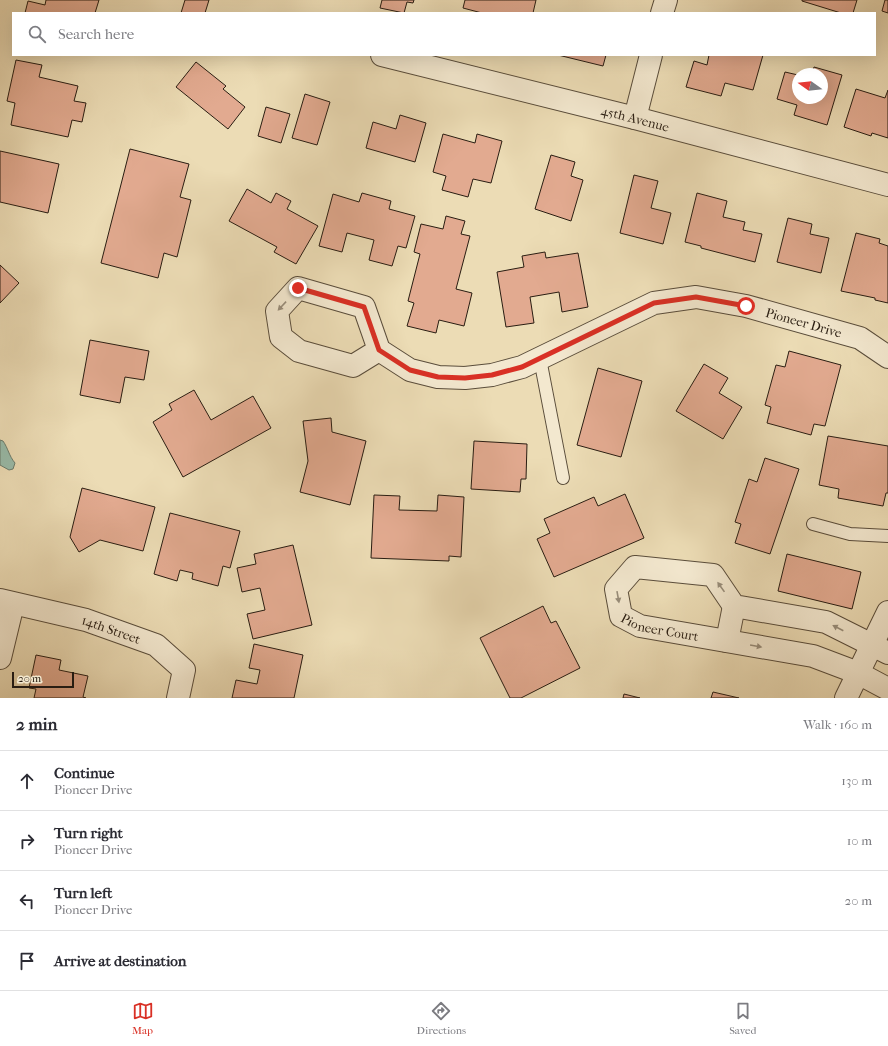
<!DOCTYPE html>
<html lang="en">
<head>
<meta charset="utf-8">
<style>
  :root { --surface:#fff; --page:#f7f7f7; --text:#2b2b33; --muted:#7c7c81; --line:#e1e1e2; --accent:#d93025 }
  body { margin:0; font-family:"IM FELL French Canon",serif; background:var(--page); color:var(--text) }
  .compass { position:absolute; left:792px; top:68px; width:36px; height:36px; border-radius:50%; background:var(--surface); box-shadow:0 4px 16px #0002; rotate:285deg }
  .scale { position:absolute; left:12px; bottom:10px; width:62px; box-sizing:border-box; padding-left:4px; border:2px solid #291d12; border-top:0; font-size:11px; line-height:14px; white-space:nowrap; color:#291d12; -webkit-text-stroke:3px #f3e8cf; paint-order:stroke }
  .stop { position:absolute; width:12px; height:12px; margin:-9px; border:3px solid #d93025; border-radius:50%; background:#fff }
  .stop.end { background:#d93025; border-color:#fff; box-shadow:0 1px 4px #0008 }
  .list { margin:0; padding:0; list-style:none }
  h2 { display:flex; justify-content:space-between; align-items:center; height:52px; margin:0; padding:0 16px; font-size:17px }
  h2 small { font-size:13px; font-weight:400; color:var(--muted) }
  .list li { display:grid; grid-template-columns:26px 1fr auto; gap:12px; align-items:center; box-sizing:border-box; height:60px; padding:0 16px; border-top:1px solid var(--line) }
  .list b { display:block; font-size:15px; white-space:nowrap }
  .list p { margin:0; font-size:13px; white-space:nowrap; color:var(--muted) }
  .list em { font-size:13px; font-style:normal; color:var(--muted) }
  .icon { flex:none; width:22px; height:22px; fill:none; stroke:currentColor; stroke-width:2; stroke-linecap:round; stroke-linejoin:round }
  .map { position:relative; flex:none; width:888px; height:698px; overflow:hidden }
  .search { position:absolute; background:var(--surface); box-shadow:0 4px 16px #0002; left:12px; right:12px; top:12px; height:44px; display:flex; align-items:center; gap:10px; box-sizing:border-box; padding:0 14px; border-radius:0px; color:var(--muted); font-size:15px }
  .sheet { height:292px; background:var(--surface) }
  nav { display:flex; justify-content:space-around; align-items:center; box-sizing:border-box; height:56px; border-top:1px solid var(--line); background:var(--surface); font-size:11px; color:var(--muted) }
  nav a { display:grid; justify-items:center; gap:2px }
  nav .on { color:var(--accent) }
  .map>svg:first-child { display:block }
  .water { fill:#99bcaa; stroke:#6c7c6d }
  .building { fill:#e2aa90; stroke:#291d12 }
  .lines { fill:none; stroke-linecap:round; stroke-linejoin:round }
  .lane-casing { stroke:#5a4d3b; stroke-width:14 }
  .street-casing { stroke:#5a4d3b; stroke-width:24 }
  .lane { stroke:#f3e8cf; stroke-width:12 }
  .street { stroke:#f3e8cf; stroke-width:22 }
  .oneway { fill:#988d7a }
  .route { stroke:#d93025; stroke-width:5 }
  .labels { text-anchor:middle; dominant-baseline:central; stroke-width:3.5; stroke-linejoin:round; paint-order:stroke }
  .street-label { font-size:13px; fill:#291d12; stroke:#f3e8cf }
</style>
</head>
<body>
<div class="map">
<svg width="888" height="698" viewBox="0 0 888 698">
  <rect width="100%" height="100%" fill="#ecdcb5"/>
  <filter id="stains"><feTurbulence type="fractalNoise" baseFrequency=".005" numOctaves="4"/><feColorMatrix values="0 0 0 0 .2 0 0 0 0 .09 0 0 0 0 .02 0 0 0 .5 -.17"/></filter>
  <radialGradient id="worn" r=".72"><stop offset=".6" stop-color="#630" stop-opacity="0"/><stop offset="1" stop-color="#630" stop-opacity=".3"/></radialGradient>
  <path class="water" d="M0,440L3,441C8,448 9,456 15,463L13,469L9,470L0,465Z"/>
  <g class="building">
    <path d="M46,0H99L95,13H25L28,1L45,5Z"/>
    <path d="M185,0H209L205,13H181Z"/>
    <path d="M382,0H414L413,3L407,2L404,13L380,8Z"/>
    <path d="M465,0H536L533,13H482L463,8Z"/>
    <path d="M802,0H857L853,13H841L802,1Z"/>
    <path d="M885,0H888V13L882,11Z"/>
    <path d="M558,55H606L603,66Z"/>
    <path d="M709,55H763L753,90L725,83L721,96L686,87L694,61L707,65Z"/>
    <path d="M16,60L42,65L39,77L78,86L74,101L86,103L82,122L72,120L68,137L11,125L15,103L7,101Z"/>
    <path d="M196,62L226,86L223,89L245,107L228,129L176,87Z"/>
    <path d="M814,67L842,75L827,125L794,115L797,105L777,99L785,72L798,75V98H822V74H812Z"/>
    <path d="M856,89L885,98L888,90V138L872,133L871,136L844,127Z"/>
    <path d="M305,94L330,102L317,145L292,138Z"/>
    <path d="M266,107L290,114L281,143L258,136Z"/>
    <path d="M400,115L426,123L415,162L366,148L373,122L396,129Z"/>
    <path d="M443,134L475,143L477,134L502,141L491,183L473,179L468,197L442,190L446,176L433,172Z"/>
    <path d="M130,149L189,164L180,197L191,200L177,257L164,253L158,278L101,263Z"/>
    <path d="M0,151L59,164L48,213L0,202Z"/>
    <path d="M551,155L575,162L571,176L583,180L571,221L535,209Z"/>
    <path d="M634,175L658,181L651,208L671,213L663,244L620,233Z"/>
    <path d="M247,189L271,203L276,193L291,201L287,209L318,226L296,264L274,252L277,247L229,221Z"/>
    <path d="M362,193L391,201L389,209L415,216L406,248L398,246L392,266L369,260L374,240L347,233L342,252L319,246L333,194L359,202Z"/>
    <path d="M697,193L727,201L723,217L745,222L743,230L762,234L755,262L701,248V246L685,242Z"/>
    <path d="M446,216L465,221L461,234L470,236L456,289L472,293L464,326L439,320L436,333L407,326L414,303L408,301L420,254L414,252L421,224L443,229Z"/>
    <path d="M788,218L812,224L810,234L829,238L821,273L777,262Z"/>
    <path d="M856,233L880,239L879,243L888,246V303L875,300V298L841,291Z"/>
    <path d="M545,252L546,258L578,253L588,307L562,312L559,292L530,297L534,323L506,327L497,272L524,267L522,256Z"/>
    <path d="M0,265L19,283L0,303Z"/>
    <path d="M90,340L149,351L144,380L125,377L120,403L80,395Z"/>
    <path d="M789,351L841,365L825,426L814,424L811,435L767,423L771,407L765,405L776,365L785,367Z"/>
    <path d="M704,364L728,378L719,393L742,407L723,439L676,411Z"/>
    <path d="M598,368L642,381L621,457L577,445Z"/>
    <path d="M194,390L211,420L253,396L271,428L183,477L153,422L172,410L169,404Z"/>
    <path d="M331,418L332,432L366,441L350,505L300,492L308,461L303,421Z"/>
    <path d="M828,436L888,446V493H886L883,506L838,498L839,489L819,485Z"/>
    <path d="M474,441L527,444L526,479H521L520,492L471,489Z"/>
    <path d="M765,458L799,469L770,554L735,543L741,524L735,522L749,479L757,482Z"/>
    <path d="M82,488L155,507L143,551L100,540L79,552L70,537Z"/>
    <path d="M625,494L644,538L554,577L537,539L550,533L544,519L594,497L598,506Z"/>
    <path d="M374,495L400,496L399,510L437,511L438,495L464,497L461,557L449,556V561L371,558Z"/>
    <path d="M170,513L240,531L230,568L223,566L218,586L192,579L193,573L180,570L177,581L154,574Z"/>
    <path d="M293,545L312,625L253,639L247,614L265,610L260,588L242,592L237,568L256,564L254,554Z"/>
    <path d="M787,554L861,572L852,609L778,591Z"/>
    <path d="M543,606L551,623L556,621L580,668L521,698H510L480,638Z"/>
    <path d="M254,644L303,655L294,698H232L236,680L257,684L260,670L249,668Z"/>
    <path d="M36,655L61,660L59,670L88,676L83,697L86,698H34L36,689L29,688Z"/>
    <path d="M713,692L739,698H711Z"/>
    <path d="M624,694L640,698H623Z"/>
  </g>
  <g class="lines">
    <defs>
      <g id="lane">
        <path d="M540,359L563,478"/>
        <path d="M813,524L850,534L888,536"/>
      </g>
      <g id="street">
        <path d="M662,13L666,0"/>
        <path id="s1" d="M382,55L635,118L888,185"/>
        <path d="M635,118L651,55"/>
        <path id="s2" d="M379,350L353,366L299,351L281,337L277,311L298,288L364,307L379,350L410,370L438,377L465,378L492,375L522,367L654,303L696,297L746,306L860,338L888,357"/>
        <path id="s3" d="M0,600L86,620L156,645L184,670L178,698"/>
        <path d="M727,641L734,606"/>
        <path id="s4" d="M888,653L826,622L734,606L713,575L635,567L616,589L621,616L640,626L813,656L858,673L888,689"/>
        <path d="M0,658L13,604"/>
        <path d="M846,698L888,612"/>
      </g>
    </defs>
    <use href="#lane" class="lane-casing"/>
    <use href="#street" class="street-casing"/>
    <use href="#lane" class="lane"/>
    <use href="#street" class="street"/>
  </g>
  <defs><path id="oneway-solid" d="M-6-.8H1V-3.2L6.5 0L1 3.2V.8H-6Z"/></defs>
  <g class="oneway">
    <use href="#oneway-solid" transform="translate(282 306) rotate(133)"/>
    <use href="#oneway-solid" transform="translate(721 587) rotate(-125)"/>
    <use href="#oneway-solid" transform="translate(618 597) rotate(80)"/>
    <use href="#oneway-solid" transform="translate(838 628) rotate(-153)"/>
    <use href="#oneway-solid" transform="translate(756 646) rotate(10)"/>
  </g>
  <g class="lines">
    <path class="route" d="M298,288L364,307L379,350L410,370L438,377L465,378L492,375L522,367L654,303L696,297L746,306"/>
  </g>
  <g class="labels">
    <g class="street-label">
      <text stroke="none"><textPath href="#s1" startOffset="261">45th Avenue</textPath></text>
      <text stroke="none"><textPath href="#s2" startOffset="732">Pioneer Drive</textPath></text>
      <text stroke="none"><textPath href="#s4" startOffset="376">Pioneer Court</textPath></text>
      <text stroke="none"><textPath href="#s3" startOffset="115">14th Street</textPath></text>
    </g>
  </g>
  <rect width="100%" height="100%" filter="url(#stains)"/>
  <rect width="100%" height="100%" fill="url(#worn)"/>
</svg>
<svg class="compass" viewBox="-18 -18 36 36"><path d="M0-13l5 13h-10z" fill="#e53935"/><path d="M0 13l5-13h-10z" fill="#7c7c81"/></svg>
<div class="scale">20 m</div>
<div class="stop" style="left:746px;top:306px"></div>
<div class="stop end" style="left:298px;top:288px"></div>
<div class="search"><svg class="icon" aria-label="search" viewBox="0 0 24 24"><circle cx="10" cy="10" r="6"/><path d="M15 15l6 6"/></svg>Search here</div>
</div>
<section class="sheet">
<h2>2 min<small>Walk · 160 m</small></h2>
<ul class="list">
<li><svg class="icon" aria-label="ahead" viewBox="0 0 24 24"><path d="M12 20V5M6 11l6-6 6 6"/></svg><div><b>Continue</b><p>Pioneer Drive</p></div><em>130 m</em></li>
<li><svg class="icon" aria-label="right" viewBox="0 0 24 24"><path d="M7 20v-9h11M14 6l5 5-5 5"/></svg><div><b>Turn right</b><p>Pioneer Drive</p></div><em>10 m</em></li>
<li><svg class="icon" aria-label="left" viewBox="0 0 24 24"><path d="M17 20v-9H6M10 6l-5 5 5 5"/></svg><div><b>Turn left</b><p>Pioneer Drive</p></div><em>20 m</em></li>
<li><svg class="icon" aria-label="arrive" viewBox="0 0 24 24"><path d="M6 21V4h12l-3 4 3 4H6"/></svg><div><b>Arrive at destination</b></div></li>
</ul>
</section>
<nav>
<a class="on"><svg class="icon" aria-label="map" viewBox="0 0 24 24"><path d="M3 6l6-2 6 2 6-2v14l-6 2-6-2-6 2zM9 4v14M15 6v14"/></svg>Map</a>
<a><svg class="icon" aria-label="directions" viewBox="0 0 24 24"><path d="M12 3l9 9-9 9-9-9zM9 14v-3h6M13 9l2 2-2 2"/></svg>Directions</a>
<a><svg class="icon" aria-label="saved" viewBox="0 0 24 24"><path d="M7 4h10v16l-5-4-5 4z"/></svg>Saved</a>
</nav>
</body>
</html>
